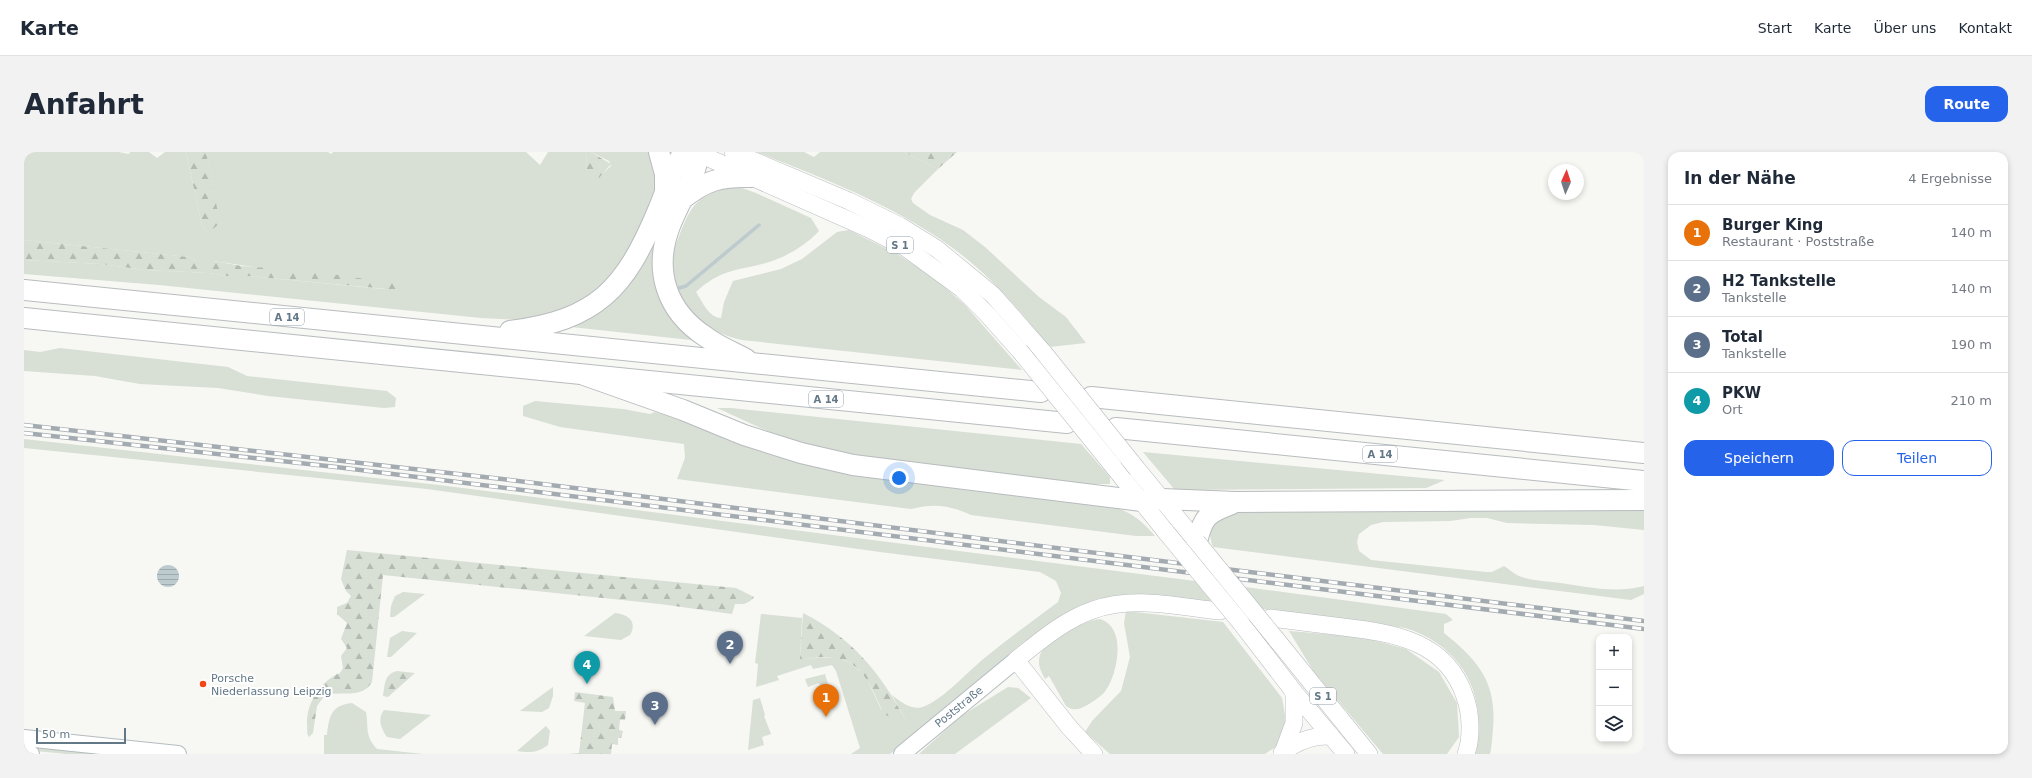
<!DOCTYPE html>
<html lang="de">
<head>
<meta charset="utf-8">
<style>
  :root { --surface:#fff; --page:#f2f2f3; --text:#1f2937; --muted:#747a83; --line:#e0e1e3; --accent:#2563eb }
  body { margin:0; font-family:"DejaVu Sans",sans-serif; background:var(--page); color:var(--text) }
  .controls { position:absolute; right:12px; bottom:12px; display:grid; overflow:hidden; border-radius:8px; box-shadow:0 2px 6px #0003 }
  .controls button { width:36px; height:36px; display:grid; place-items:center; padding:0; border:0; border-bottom:1px solid var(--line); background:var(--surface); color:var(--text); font:20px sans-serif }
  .compass { position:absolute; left:1524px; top:12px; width:36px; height:36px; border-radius:50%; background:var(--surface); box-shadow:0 2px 6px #0003; rotate:3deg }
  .scale { position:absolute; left:12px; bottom:10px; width:90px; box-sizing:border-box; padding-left:4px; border:2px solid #627887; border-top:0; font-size:11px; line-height:14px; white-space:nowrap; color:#627887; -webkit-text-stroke:3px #fff; paint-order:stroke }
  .you { position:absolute; left:875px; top:326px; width:14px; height:14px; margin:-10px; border:3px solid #fff; border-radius:50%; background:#1a73e8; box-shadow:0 0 0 6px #1a73e833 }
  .badge { display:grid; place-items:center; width:26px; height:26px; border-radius:50%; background:var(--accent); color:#fff; font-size:13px; font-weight:700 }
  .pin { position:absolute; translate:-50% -33px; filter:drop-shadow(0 1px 2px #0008) }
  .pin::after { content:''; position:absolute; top:21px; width:14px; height:12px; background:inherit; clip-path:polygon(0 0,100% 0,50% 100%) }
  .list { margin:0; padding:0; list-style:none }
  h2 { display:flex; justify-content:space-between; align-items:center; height:52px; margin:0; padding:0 16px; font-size:17px }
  h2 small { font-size:13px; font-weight:400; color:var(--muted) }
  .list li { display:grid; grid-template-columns:26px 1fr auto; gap:12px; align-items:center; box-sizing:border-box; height:56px; padding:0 16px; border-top:1px solid var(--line) }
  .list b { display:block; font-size:15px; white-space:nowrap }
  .list p { margin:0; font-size:13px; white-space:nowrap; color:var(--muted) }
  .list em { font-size:13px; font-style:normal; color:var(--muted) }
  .actions { display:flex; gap:8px; padding:12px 16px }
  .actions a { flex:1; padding:9px 0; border:1px solid var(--accent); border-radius:12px; text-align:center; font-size:14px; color:var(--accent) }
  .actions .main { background:var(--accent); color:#fff }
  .icon { flex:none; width:22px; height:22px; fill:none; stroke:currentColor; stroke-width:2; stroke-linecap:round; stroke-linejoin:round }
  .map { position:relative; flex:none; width:1620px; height:602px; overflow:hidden; border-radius:12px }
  header { display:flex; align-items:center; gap:24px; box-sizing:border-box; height:56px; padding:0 20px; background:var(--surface); border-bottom:1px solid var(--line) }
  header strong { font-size:19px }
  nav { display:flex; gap:22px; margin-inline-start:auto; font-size:14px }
  .intro { display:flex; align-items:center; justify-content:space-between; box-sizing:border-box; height:96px; padding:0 24px }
  h1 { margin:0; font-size:28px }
  .button { padding:10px 18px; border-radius:12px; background:var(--accent); color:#fff; font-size:14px; font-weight:700 }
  main { display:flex; gap:24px; padding:0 24px }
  aside { flex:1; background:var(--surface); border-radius:12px; box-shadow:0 2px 6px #0003 }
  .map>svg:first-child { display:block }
  .grass { fill:#d8dfd4 }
  .forest { fill:url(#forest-firs) }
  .water { fill:url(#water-rules) }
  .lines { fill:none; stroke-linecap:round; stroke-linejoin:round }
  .stream { stroke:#bdcace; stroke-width:3.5 }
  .secondary-casing { stroke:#b5bcc0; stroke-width:18 }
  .primary-casing { stroke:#b9bdc1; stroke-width:18 }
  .highway-casing { stroke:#b8bcbf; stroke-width:22 }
  .secondary { stroke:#fff; stroke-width:16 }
  .primary { stroke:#fff; stroke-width:17 }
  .highway { stroke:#fff; stroke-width:20 }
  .rail-casing { stroke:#a3abb1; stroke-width:4.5 }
  .rail { stroke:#fff; stroke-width:3; stroke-dasharray:9; stroke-linecap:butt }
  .primary-bridge-casing { stroke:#b9bdc1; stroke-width:18; stroke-linecap:butt }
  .primary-bridge { stroke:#fff; stroke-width:17 }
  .poi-dot { fill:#f54414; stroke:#fff; stroke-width:1.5 }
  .labels { text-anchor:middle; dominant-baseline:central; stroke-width:4; stroke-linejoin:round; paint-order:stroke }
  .shield { fill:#fff; stroke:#91a0ab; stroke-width:1 }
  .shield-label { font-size:10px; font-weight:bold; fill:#627887 }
  .poi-label { font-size:11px; fill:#627887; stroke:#fff; text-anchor:start }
  .street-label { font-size:11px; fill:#627887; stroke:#fff }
</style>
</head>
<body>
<header>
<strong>Karte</strong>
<nav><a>Start</a><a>Karte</a><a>Über uns</a><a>Kontakt</a></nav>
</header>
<div class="intro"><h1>Anfahrt</h1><a class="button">Route</a></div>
<main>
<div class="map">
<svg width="1620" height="602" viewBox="0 0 1620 602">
  <defs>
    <pattern id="forest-firs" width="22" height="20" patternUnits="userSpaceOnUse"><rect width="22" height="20" fill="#d8dfd4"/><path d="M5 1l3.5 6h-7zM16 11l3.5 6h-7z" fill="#b3bab2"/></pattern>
    <pattern id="water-rules" width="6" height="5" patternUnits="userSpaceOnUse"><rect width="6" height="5" fill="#bdcace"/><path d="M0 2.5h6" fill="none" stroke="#9da9ad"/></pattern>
  </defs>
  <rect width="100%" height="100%" fill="#f7f7f3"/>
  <g class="grass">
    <path d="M0,0H94L105,2L106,0H125L133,6L141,0H162L178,74L182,78H188L195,71L182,0H304L307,2L309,0H502L516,13L524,0H563L562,16L574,26L587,14L585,9L567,0H627L632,8L634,43L593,120L553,157L497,168L457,166L135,133L0,122V108L77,112L121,118L185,121L203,124H224L359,137H378L189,109H173L165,105L0,88Z"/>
    <path d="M733,0H780L790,5L796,0H880L914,17L890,41L887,47L889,51L906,63L939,78L961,95L1015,145L1042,165L1062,191L1025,195C999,162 971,129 938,103C878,56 803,28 733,0Z"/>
    <path d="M703,36H718L732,41L787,66L795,79C781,94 762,105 742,111C712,119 697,117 672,140C678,149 685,166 697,166L700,150L709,129L757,117L778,107L813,80L825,78L873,102L908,124L941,153L998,218L718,188C679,179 651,156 647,114C646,103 653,90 657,79C668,52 675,43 703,36Z"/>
    <path d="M645,49L632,101L676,189L538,174L553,169Z"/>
    <path d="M36,196L204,215L223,224L363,239L372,246L371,255L360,256L244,244L194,236L116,232L71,224L0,219V198L16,200Z"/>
    <path d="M511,249L599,257L626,262L631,260L662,269L733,298L791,314L1085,353C1107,360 1116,367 1131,384H1112L947,363C925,353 910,351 887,357L653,327L661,306L660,292L536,275L499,264V254Z"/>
    <path d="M693,256H707L1057,292L1086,325V332H1065L838,305L801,298L761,287Z"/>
    <path d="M0,287L415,333L1171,429L1188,450L1106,442L1066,450L1026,471L866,602H827L836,596L812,519L808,513L789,517L787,513L753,524L755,528L732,535L734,512L731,511L737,462L778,466L776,507L812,505L826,511L841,523L857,557L882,569L868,543C877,550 889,560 901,554C921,546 945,518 963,504C986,485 1010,468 1034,450L1037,441L1032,429L1016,420L856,400L403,337L0,296Z"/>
    <path d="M1119,300L1421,328L1402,336L1151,338Z"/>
    <path d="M1548,355L1549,359H1620V378L1570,373L1483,371L1463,366H1447L1426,369L1359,370L1347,373L1335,382L1333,390L1335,399L1347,408L1462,420H1468L1480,414C1485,417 1490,422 1495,424C1505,428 1518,429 1529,430C1559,434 1590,442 1620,434V442L1607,448L1189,395C1180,370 1191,365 1214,360Z"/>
    <path d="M1221,435L1422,462L1429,468L1420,472V481C1455,509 1473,531 1469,577C1468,586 1468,594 1466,602H1450C1466,545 1438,493 1381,476L1238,457Z"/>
    <path d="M379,440L401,442L370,465H366L367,454L371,444Z"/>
    <path d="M1102,459L1199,470L1258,546L1262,569L1253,594L1241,602H1086L1061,580L1068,569L1097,539L1106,505L1100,471Z"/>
    <path d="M591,461C603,462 614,469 606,483L597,488L560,484Z"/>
    <path d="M1076,467C1103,475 1094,521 1082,538C1078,544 1071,548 1065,552C1057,557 1050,560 1042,554L1025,524L1021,527C1017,519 1013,513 1016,503C1021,488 1060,468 1076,467Z"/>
    <path d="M378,479L393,481L367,505H363L366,486Z"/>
    <path d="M1265,479L1338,485L1382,497L1415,520L1433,551L1435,585L1423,602H1359L1290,520Z"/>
    <path d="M801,522L806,538L798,540L795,531L784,535L781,527Z"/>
    <path d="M529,535V544L525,556L518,560L496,559Z"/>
    <path d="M984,535L994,536L1007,546L931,602H895L937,564Z"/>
    <path d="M736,546L741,563L740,564L747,582L738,585L740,593L724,598L729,548Z"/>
    <path d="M328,551L342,560C345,576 340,583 353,597L399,602H300V583H303C305,565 307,553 328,551Z"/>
    <path d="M360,558L407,563L376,587L363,585C357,576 353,567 360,558Z"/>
    <path d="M522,574L526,579L524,593C514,601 505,601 493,599Z"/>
    <path d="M0,593L94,602H43L0,598Z"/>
  </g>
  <g class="forest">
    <path d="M162,0H182L196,71L188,78H182L178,74Z"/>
    <path d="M563,0H567L587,12L575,26L571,25L562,16Z"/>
    <path d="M880,0H933L914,17Z"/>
    <path d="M0,88L165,105L173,109H189L218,114L295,120L380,133L378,137L373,138L224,124H203L185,121L121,118L77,112L0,108Z"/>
    <path d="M323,398L712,436L730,445C725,452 719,452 711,452L708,462L636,452L359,423L348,530C337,548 319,538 301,543L293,554L289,581L285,585C282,581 284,577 283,573C282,552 296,529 316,521L319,516L317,504L323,496L317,487L323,471L313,462V455L323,451L327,444L322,439L317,427Z"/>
    <path d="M779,461C828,486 857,521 882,569L861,563C848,540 843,513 813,506C802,503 787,507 776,507Z"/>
    <path d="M373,519L391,521L364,545L359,544C361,533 360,522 373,519Z"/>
    <path d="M551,540L589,545L591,559H602L601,568H596L595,578L599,579L597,586H594V593L588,592L587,602H544L555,601L561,551L550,549Z"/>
  </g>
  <circle class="water" cx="144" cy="424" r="11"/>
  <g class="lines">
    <path class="stream" d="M655,136L662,134L735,73"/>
    <defs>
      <g id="secondary">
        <path d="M0,586L154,602"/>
        <path d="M0,601L7,602"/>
        <path d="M878,602L992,508"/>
      </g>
      <g id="primary">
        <path d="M671,0L845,77L882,96L938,137L964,163L996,199"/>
        <path d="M709,0L825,49L876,74L913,97L969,143L1020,201"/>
        <path d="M1089,314L1142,380"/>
        <path d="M1113,317L1173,390"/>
        <path d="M1246,466C1270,469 1295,472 1319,475C1370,481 1423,489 1441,545C1447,561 1448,586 1442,602"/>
        <path d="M1217,471L1270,540L1322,602"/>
        <path d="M1252,487L1345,602"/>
        <path d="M1260,598L1270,571V540"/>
        <path d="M1258,601C1273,589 1288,583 1307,584"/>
        <path d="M1070,602L1045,575L992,508C1016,489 1040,468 1069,458C1109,443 1155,455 1196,459"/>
      </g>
      <g id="highway">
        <path d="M635,0L641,22V37"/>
        <path d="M675,0C672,26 655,50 646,74C629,118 642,159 682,185C694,194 709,200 722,207"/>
        <path d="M657,48C682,28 697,24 728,25"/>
        <path d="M0,138L1017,240"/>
        <path d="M0,166L1043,271"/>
        <path d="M486,179C573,168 601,137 634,58C642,40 648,16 660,0"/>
        <path d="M560,223L659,258L720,283L777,301L829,313L1118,349L1138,347L1212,350L1620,348"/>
        <path d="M1067,245L1620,301"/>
        <path d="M1092,276L1620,329"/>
        <path d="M1173,390C1179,364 1184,361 1208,352"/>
      </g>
    </defs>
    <use href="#secondary" class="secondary-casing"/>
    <use href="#primary" class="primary-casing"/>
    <use href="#highway" class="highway-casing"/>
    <use href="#secondary" class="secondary"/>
    <use href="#primary" class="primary"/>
    <use href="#highway" class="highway"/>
    <defs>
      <g id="rail">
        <path d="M0,273L478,327L1620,469"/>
        <path d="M0,281L312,315L1620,477"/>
      </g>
    </defs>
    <use href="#rail" class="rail-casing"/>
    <use href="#rail" class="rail"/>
    <defs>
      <g id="primary-bridge">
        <path d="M996,199L1089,314"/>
        <path d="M1020,201L1113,317"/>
        <path d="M1142,380L1217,471"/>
        <path d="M1173,390L1252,487"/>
      </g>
    </defs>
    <use href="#primary-bridge" class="primary-bridge-casing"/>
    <use href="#primary-bridge" class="primary-bridge"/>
  </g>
  <circle class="poi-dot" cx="179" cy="532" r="4"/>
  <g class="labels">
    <g class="shield">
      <rect x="863" y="85" width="26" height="16" rx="3"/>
      <rect x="246" y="157" width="34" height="16" rx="3"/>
      <rect x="785" y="239" width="34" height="16" rx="3"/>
      <rect x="1339" y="294" width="34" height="16" rx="3"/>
      <rect x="1286" y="536" width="26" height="16" rx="3"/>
    </g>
    <g class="shield-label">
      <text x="876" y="93">S 1</text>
      <text x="263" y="165">A 14</text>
      <text x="802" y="247">A 14</text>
      <text x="1356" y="302">A 14</text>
      <text x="1299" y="544">S 1</text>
    </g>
    <g class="poi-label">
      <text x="187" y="526">Porsche<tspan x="187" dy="13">Niederlassung Leipzig</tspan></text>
    </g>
    <g class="street-label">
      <text transform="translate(935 555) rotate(-39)">Poststraße</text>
    </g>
  </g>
</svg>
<div class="controls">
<button>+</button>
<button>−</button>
<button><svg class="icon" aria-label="layers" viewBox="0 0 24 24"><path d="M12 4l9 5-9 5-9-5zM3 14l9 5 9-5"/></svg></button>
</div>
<svg class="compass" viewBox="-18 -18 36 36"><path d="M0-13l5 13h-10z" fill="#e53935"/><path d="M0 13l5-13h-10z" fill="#747a83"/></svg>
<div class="scale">50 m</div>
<div class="you"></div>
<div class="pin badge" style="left:802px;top:565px;background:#e8710a">1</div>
<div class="pin badge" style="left:706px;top:512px;background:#5c6f8a">2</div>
<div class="pin badge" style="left:631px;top:573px;background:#5c6f8a">3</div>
<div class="pin badge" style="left:563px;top:532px;background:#0f9aa8">4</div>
</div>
<aside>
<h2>In der Nähe<small>4 Ergebnisse</small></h2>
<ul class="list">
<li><span class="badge" style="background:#e8710a">1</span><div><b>Burger King</b><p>Restaurant · Poststraße</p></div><em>140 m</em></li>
<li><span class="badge" style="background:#5c6f8a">2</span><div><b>H2 Tankstelle</b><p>Tankstelle</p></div><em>140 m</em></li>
<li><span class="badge" style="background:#5c6f8a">3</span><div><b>Total</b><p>Tankstelle</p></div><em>190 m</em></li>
<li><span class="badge" style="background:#0f9aa8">4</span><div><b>PKW</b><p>Ort</p></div><em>210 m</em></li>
</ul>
<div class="actions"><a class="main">Speichern</a><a>Teilen</a></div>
</aside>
</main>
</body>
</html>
